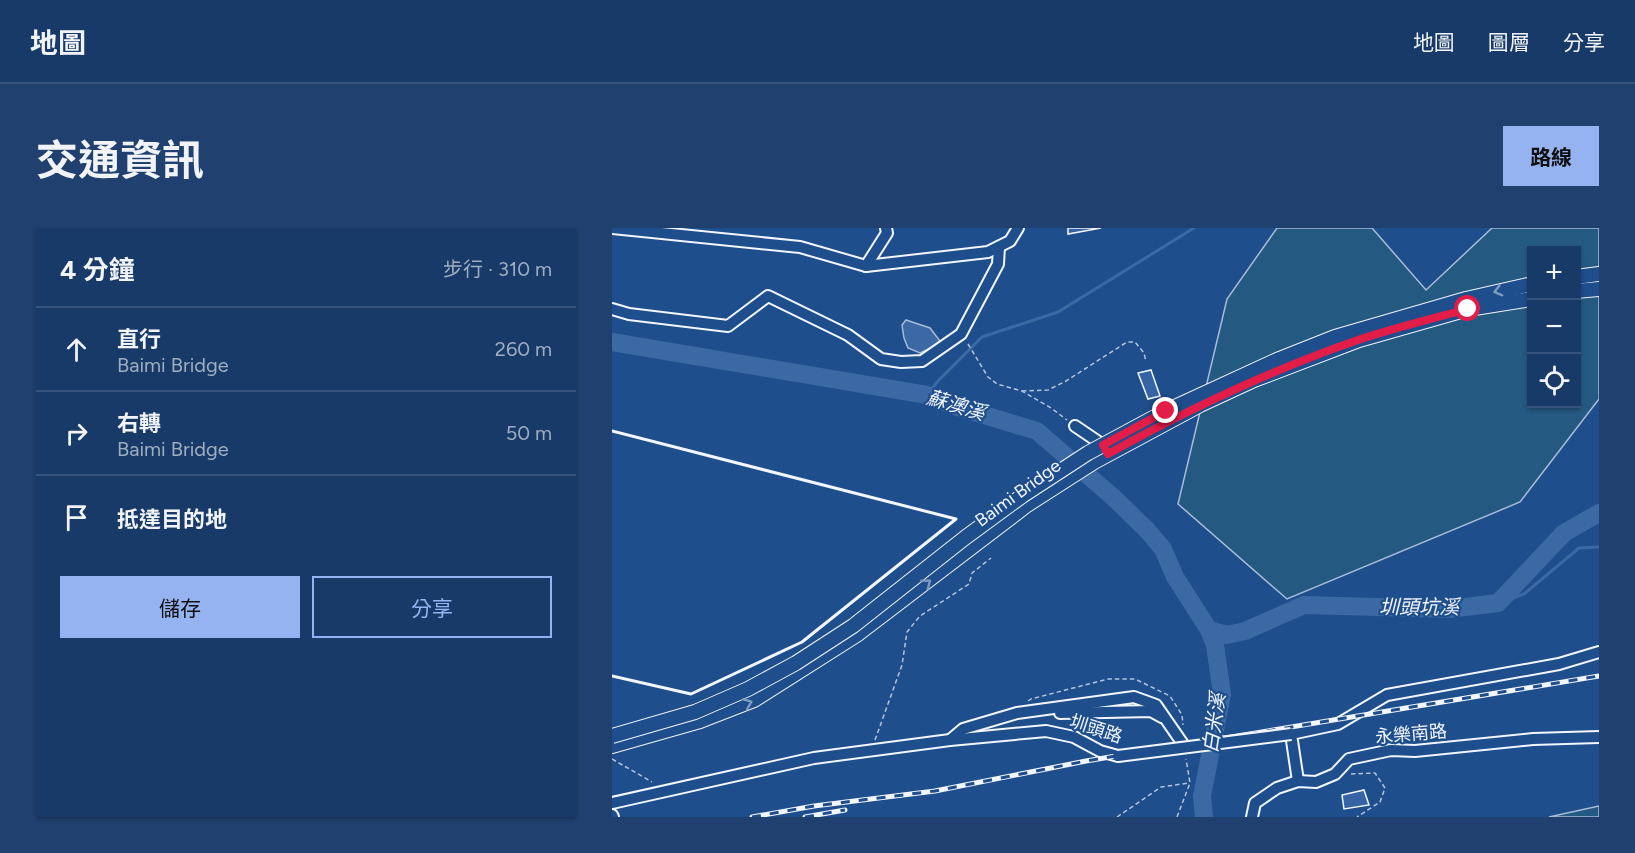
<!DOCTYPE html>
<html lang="zh-TW">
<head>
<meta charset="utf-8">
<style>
  :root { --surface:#173a69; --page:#20416f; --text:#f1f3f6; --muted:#9eadc0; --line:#36547d; --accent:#95b2f1 }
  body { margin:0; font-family:Figtree,"Noto Sans TC",sans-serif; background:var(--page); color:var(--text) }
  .controls { position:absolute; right:18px; top:18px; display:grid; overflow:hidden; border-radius:0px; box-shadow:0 2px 4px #0004 }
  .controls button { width:54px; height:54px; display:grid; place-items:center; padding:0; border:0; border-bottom:2px solid var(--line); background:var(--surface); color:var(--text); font:30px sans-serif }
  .stop { position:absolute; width:18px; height:18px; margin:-14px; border:4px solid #e11d48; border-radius:50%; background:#fff }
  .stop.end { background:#e11d48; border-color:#fff; box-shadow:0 2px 6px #0008 }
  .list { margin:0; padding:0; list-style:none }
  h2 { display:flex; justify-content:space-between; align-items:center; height:78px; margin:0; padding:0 24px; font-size:26px }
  h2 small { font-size:20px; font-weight:400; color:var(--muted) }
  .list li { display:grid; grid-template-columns:39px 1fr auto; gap:18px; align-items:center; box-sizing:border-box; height:84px; padding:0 24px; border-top:2px solid var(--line) }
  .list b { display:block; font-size:22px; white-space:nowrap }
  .list p { margin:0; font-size:20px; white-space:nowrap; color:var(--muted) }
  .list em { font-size:20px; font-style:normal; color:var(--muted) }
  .actions { display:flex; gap:12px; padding:18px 24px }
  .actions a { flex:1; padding:14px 0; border:2px solid var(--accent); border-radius:0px; text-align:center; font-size:21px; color:var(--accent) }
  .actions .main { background:var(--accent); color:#111 }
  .icon { flex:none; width:33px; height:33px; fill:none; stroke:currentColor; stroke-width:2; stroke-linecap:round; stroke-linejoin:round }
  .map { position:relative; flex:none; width:987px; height:589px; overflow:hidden; border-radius:0px }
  header { display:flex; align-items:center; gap:36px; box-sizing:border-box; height:84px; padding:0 30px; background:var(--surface); border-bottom:2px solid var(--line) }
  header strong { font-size:28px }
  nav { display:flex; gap:33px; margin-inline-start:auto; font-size:21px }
  .intro { display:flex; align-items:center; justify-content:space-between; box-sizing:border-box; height:144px; padding:0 36px }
  h1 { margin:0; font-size:42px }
  .button { padding:15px 27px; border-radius:0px; background:var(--accent); color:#111; font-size:21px; font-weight:700 }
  main { display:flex; gap:36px; padding:0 36px }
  aside { flex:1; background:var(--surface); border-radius:0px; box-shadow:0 2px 4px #0004 }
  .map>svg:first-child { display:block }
  .green { fill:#245a82; stroke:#a8bbd7; stroke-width:1.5; fill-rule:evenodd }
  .water { fill:#3b69a3; stroke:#a8bbd7; stroke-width:1.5 }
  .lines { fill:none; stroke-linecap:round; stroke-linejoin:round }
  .stream { stroke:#3b69a3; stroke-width:3 }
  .river { stroke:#3b69a3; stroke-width:18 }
  .building { fill:#3563a3; stroke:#f2f6ff; stroke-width:1.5 }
  .minor-casing { stroke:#f2f6ff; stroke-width:14 }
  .major-casing { stroke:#f2f6ff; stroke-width:16 }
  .path { stroke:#b3c4dc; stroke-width:1.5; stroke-dasharray:4.5 3; stroke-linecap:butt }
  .minor { stroke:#1f4e8c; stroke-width:10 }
  .major { stroke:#1f4e8c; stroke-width:14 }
  .rail-casing { stroke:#f2f6ff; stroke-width:5 }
  .rail { stroke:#1f4e8c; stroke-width:3; stroke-dasharray:9; stroke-linecap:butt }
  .minor-bridge-casing { stroke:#f2f6ff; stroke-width:14; stroke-linecap:butt }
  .major-bridge-casing { stroke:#f2f6ff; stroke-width:16; stroke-linecap:butt }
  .minor-bridge { stroke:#1f4e8c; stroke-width:10 }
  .major-bridge { stroke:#1f4e8c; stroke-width:14 }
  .wall { stroke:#f2f6ff; stroke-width:3 }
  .oneway { stroke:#7e9ac0 }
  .route { stroke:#e11d48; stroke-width:8 }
  .labels { text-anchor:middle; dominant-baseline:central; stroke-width:4.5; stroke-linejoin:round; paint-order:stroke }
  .street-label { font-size:18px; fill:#f2f6ff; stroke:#1f4e8c }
  .water-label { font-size:20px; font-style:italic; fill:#f2f6ff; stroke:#1f4e8c }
</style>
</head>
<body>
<header>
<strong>地圖</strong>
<nav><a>地圖</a><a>圖層</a><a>分享</a></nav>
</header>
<div class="intro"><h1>交通資訊</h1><a class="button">路線</a></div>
<main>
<aside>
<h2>4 分鐘<small>步行 · 310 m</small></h2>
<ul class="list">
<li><svg class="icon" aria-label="ahead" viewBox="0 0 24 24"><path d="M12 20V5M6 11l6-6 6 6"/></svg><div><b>直行</b><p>Baimi Bridge</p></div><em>260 m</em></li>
<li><svg class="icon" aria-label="right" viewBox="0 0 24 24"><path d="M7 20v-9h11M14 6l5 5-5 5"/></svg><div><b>右轉</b><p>Baimi Bridge</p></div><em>50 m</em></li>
<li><svg class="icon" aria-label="arrive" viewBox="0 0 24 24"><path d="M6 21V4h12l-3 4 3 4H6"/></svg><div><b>抵達目的地</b></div></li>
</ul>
<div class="actions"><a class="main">儲存</a><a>分享</a></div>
</aside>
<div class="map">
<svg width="987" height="589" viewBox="0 0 987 589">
  <rect width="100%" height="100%" fill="#1f4e8c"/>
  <g class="green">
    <path d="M665,0H760L814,62L880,0H987V171L908,274L675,371L566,276L615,71ZM920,22H964V176H920Z"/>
    <path d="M987,578V589H937Z"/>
  </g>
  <path class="water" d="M294,92L318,100L328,113L319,120L308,125L296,120L292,110L290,97Z"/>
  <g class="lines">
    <g class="stream">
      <path d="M315,167L326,153L370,109L446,84L582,0"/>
      <path d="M886,375L912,366L967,320L987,319"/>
    </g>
    <g class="river">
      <path d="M0,114L315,167L349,180L425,203L502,270L535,302L551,321L563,349L597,402L603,417L610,466L590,568L592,589"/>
      <path d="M597,402L615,407L633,403L692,377L837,381L886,375L952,305L987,285"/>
    </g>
  </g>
  <g class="building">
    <path d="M456,0H489L456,6Z"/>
    <path d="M539,142L548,168L536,171L526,145Z"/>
    <path d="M752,562L757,577L732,581L730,567Z"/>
  </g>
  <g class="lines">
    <defs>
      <g id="minor">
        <path d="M0,0L188,19L254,38L376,24L398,13L406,0"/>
        <path d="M254,38L275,5L274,0"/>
        <path d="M0,81L17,86L116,98L156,68L236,107L269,131L289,134L310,133L349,106L386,36L387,19"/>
        <path d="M463,198L491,217L493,221"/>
        <path d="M448,485L539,483L550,489"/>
        <path d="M338,512L351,501L405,485L522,469L544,477L573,519"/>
        <path d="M686,553L679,506L726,496L775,467L947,436L987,424"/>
        <path d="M0,575L202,530L338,512L434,503L462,509L488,523L506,528"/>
        <path d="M0,587L1,589"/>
        <path d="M640,589L643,575L665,560L686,553L704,554L723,546L737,531L779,522L803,523L921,511L987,509"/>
      </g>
      <g id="major">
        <path d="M964,49L987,46"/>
        <path d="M964,63L987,61"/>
        <path d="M854,71L920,56"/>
        <path d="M0,518L88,493L142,472L246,406L415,277L482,234L588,177L642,152L747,112L856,81L920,71"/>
      </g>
    </defs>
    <use href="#minor" class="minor-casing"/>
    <use href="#major" class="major-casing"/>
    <g class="path">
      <path d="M356,116L376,149L385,156L410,163L439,180L455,192"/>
      <path d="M410,163L436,162L454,153L515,114H523L532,125L534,134"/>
      <path d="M416,473L419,471L496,451H523L558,468L570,487L571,497"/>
      <path d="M263,512L290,437L295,404L308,388L357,356L360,345L379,330"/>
      <path d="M0,531L40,554"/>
      <path d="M739,546L763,545L773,560L768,574L745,589"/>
      <path d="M505,589L549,559L577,555"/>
      <path d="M565,589L578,555L574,531"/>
    </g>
    <use href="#minor" class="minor"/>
    <use href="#major" class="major"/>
    <defs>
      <g id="rail">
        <path d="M140,589L202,578L323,563L474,533L987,448"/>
        <path d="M193,589L233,582"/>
      </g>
    </defs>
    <use href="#rail" class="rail-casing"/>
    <use href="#rail" class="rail"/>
    <defs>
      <path id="minor-bridge" d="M506,528L679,506"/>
      <path id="major-bridge" d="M0,508L83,484L136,461L184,435L241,398L354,309L410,268L476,225L554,183L665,132L723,109L854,71"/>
    </defs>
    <use href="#minor-bridge" class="minor-bridge-casing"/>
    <use href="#major-bridge" class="major-bridge-casing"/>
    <use href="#minor-bridge" class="minor-bridge"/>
    <use href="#major-bridge" class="major-bridge"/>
    <path class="wall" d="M0,203L344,291L190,414L79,466L0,448"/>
  </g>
  <defs><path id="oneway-chevron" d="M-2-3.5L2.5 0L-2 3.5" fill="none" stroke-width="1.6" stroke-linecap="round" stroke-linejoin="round" transform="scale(1.5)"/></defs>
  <g class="oneway">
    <use href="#oneway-chevron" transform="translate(886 63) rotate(166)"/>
    <use href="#oneway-chevron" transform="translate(315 355) rotate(-37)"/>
    <use href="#oneway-chevron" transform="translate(136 475) rotate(-22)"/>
  </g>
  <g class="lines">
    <path class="route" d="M554,183L491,217L496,226C577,181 659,142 746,112C782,100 819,91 856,81"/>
  </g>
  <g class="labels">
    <g class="street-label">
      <text transform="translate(406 265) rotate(-36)">Baimi Bridge</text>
      <text transform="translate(484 501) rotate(18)">圳頭路</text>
      <text transform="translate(799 506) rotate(-5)">永樂南路</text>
    </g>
    <g class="water-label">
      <text transform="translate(344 177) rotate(17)">蘇澳溪</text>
      <text x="807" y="379">圳頭坑溪</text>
      <text transform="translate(602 495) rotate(-82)">白米溪</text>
    </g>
  </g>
</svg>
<div class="controls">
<button>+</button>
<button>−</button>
<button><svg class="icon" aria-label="locate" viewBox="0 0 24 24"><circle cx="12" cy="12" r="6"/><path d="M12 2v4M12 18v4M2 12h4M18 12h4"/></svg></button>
</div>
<div class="stop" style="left:856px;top:81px"></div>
<div class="stop end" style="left:554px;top:183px"></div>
</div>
</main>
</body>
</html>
